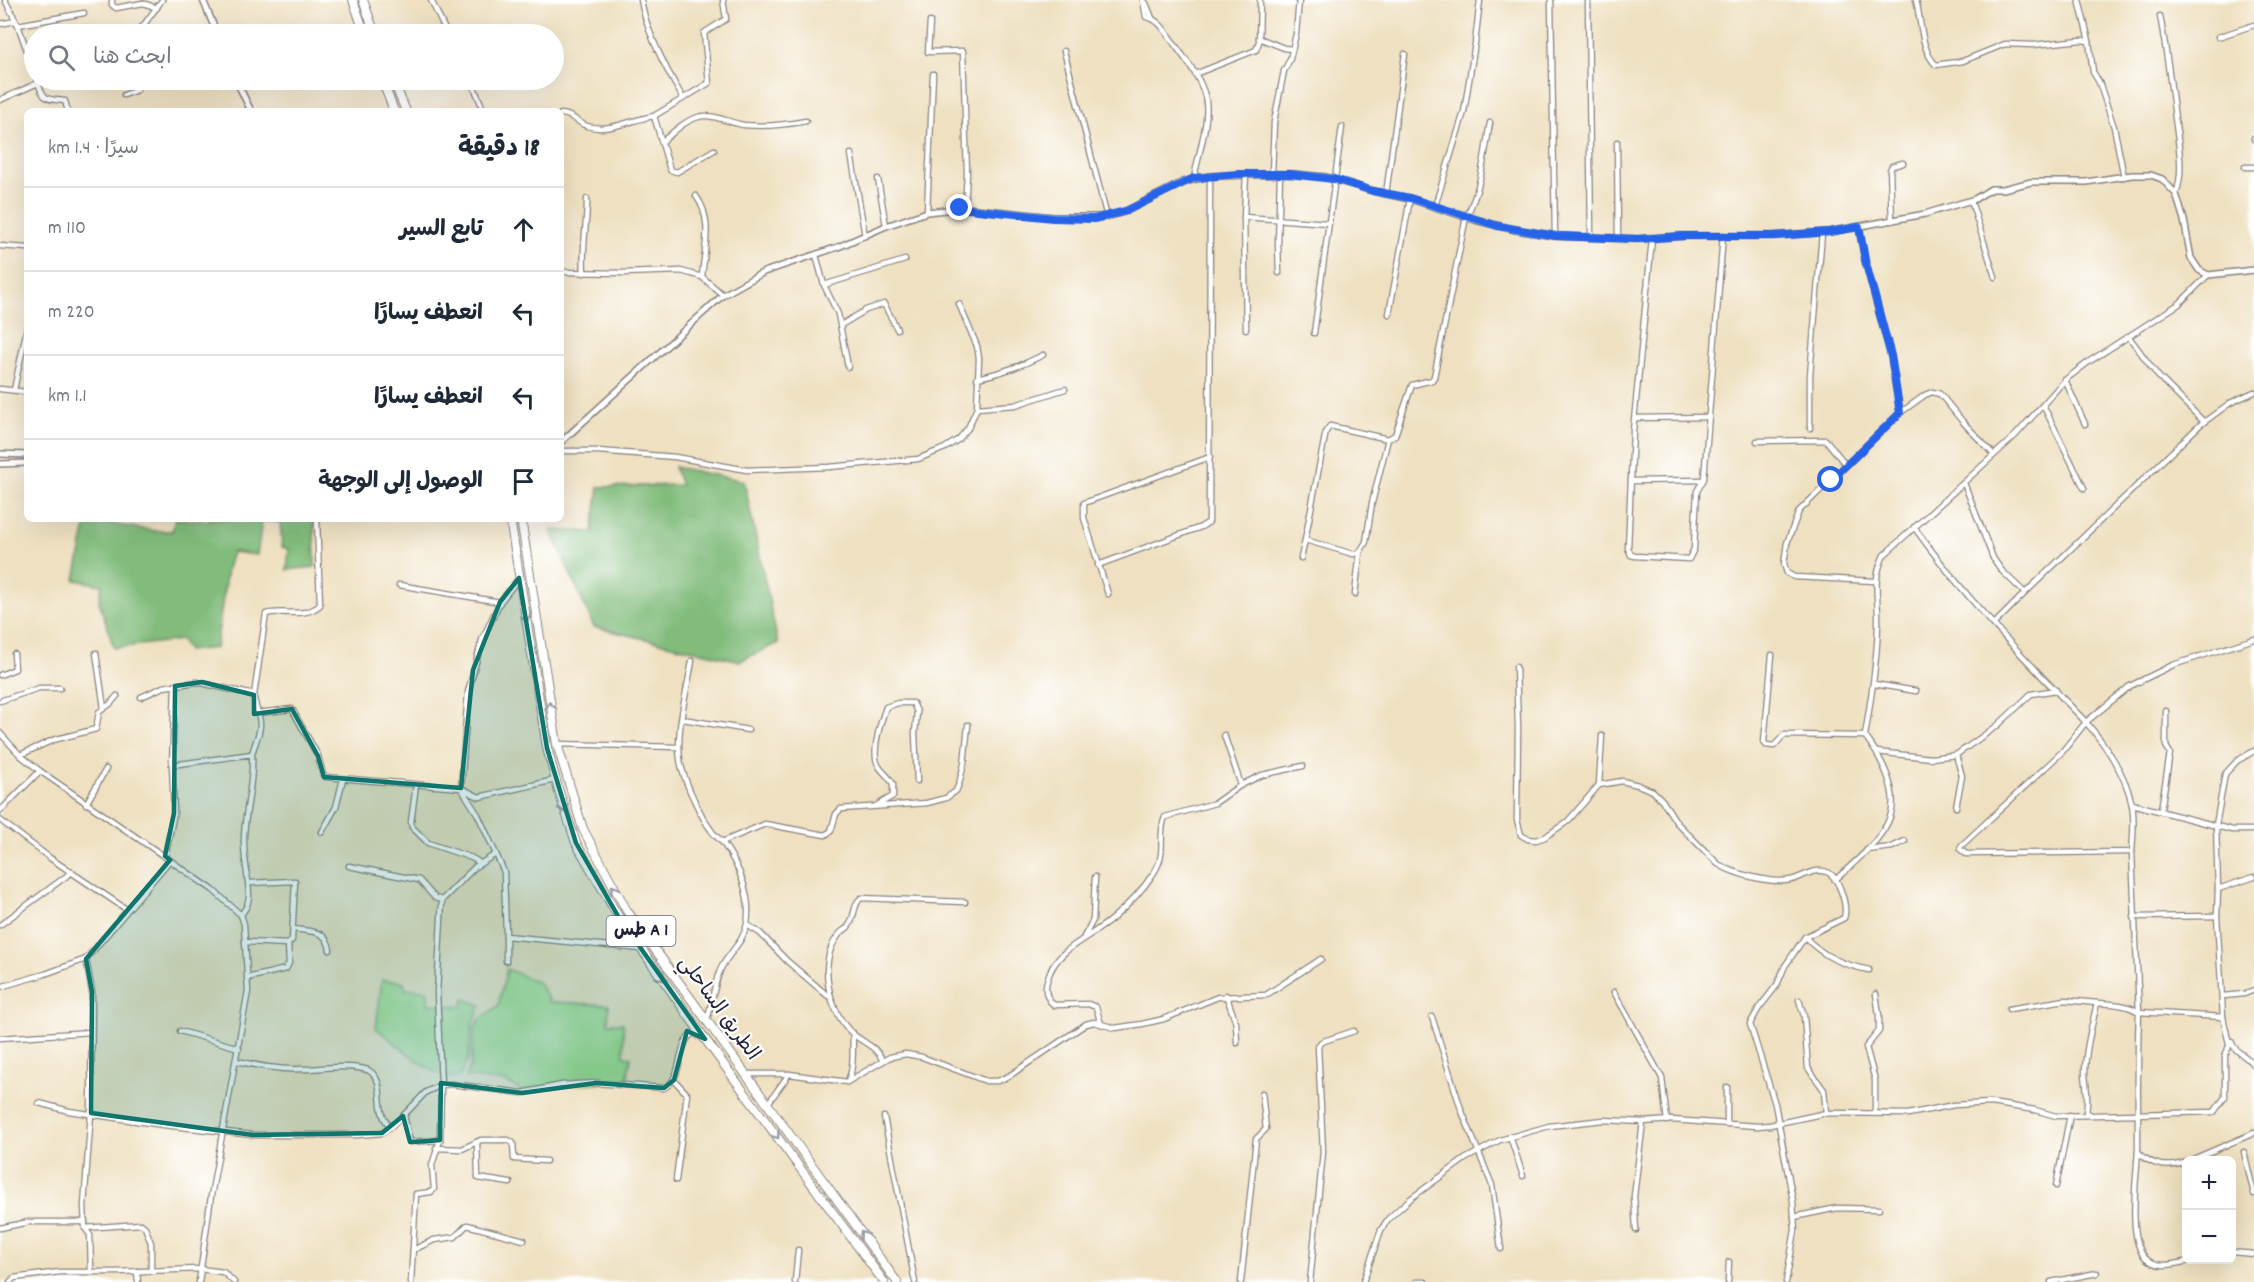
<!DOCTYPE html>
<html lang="ar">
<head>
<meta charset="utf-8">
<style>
  :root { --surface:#fff; --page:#f2f2f3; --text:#1f2937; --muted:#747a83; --line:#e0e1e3 }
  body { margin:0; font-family:Dekko,"Playpen Sans Arabic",sans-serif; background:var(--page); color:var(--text); direction:rtl }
  .controls { position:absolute; right:18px; bottom:18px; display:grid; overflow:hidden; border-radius:9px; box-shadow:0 6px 24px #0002 }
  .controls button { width:54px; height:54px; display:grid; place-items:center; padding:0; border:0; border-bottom:2px solid var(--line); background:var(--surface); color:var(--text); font:30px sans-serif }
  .stop { position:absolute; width:18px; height:18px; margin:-14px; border:4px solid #2563eb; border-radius:50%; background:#fff }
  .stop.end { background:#2563eb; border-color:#fff; box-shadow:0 2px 6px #0008 }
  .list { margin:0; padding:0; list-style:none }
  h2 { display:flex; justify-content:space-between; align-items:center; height:78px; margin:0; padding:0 24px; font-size:26px }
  h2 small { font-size:20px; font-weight:400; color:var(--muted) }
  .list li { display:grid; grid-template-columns:39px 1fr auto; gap:18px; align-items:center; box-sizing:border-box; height:84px; padding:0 24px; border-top:2px solid var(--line) }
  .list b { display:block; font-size:22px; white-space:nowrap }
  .list em { font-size:20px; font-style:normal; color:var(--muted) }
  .icon { flex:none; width:33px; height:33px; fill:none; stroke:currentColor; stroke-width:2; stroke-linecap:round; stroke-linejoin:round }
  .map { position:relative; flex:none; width:2254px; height:1282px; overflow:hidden; direction:ltr }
  .search { position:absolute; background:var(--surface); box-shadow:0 6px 24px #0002; left:24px; top:24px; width:540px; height:66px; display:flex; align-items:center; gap:15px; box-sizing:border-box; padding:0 21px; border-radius:33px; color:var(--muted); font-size:22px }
  .panel { position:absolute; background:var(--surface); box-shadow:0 6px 24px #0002; left:24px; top:108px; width:540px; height:414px; border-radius:9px; direction:rtl }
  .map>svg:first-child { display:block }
  .green { fill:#a2dd91; stroke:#628066; stroke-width:1.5 }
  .forest { fill:#81bc7b; stroke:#526f5b; stroke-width:1.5 }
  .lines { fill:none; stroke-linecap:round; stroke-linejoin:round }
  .minor-casing { stroke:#88817e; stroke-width:7 }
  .tertiary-casing { stroke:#88817e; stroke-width:8 }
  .trunk-casing { stroke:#88817e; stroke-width:10 }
  .minor { stroke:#fff; stroke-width:4.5 }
  .tertiary { stroke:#fff; stroke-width:5 }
  .trunk { stroke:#fff; stroke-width:8 }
  .oneway { stroke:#9c9ca7 }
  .route { stroke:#2563eb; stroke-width:8 }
  .marked { fill:#0f766e; fill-opacity:0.2; stroke:#0f766e; stroke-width:4.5; stroke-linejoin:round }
  .labels { text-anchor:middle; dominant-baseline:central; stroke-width:4.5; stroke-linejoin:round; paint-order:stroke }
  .shield { fill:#fff; stroke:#646476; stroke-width:1.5 }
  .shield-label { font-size:18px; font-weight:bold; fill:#22223b }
  .street-label { font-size:20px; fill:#22223b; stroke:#fff }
</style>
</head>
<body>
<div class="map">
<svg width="2254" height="1282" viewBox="0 0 2254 1282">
  <rect width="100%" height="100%" fill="#fff"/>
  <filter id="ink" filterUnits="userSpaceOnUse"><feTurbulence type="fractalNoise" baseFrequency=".0167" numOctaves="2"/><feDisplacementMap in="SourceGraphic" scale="12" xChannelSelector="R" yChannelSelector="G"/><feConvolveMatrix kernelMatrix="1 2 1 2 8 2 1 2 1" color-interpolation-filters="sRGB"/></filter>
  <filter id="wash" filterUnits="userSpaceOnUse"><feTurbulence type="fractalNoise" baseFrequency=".008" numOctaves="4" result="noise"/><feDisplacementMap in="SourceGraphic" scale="24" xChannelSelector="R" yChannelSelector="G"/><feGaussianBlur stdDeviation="1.35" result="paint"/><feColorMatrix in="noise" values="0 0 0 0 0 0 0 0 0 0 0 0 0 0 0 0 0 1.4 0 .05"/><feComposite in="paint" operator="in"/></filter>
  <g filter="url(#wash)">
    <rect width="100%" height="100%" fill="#eee0c0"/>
    <g class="green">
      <path d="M507,969L539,983L550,1002L609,1005L608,1023H623L624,1056L631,1057L627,1081L565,1085L522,1091L506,1082L465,1077L471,1065L474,1030L479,1020L498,1006Z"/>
      <path d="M382,980L404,982L405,989L427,990L429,1004L462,1007L464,999L481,1005L472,1026L468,1060L459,1077C437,1083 394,1041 376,1028Z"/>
    </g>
    <g class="forest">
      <path d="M674,467L744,481L778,643L740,661L594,627L551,530L593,532L599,487L681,485Z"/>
      <path d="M175,519L209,521V519H314L315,567L287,570L289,549L282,547L280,522L262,521L257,555L232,552L227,568L216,648L188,651L181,640L114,648L99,601L102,585L75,580L87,520L155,531H172Z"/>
    </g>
  </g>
  <g filter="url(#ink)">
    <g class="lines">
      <defs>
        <g id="minor">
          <path d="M5,0L18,25L34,71"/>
          <path d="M112,0V5L116,8L143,3L157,8"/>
          <path d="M431,0L447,34"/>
          <path d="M641,0C646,31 667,71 683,98"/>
          <path d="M1143,0L1146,17C1160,19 1167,34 1175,45C1186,60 1200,77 1205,96C1211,117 1198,156 1194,178"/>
          <path d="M1551,0L1555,236"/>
          <path d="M1588,0L1591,237"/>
          <path d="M1916,0C1921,20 1921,51 1936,65L1963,61L2005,44L2033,45L2081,40L2089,41L2093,72L2099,82L2114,127L2124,177"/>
          <path d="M2079,0L2089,41"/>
          <path d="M1146,3L1152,18"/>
          <path d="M2160,16C2167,52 2171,88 2176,125C2179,149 2184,171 2176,194"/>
          <path d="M930,22L928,52L963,51L967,173L965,208"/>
          <path d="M0,24L15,21"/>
          <path d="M18,25L84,13"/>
          <path d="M132,34L143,26L162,0"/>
          <path d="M2218,37L2254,25"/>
          <path d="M1259,38L1284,48L1292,49"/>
          <path d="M1064,51L1107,217"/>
          <path d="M1195,74L1256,50L1259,42L1260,0"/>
          <path d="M37,80C44,101 46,99 65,101L68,111"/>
          <path d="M471,80L484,111"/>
          <path d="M124,95L137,90L138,86L136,80"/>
          <path d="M0,100L38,83"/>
          <path d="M561,114C572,114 578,123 587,126C609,133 633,119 654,116L670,170L677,172L714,150"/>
          <path d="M654,116L709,83L704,33L726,19L723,0"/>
          <path d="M2254,139V138"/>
          <path d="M663,141C674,132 684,121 698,117C713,113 729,123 744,125C765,127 785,125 806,121"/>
          <path d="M1617,142L1618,238"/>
          <path d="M851,154L865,236"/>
          <path d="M2245,167H2254"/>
          <path d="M1272,174L1274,122L1284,71L1290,59L1296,34L1299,0"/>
          <path d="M878,179L886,226"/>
          <path d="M1386,194L1405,54"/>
          <path d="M696,196C714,220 704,249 702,277"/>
          <path d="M1971,201L1995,277"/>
          <path d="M1435,206L1464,112L1475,43L1480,0"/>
          <path d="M927,212L933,74"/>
          <path d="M1244,217L1328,223"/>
          <path d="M1892,221L1890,170L1892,166L1903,163"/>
          <path d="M1859,227L1865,260L1891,356L1900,413L1799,511L1787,543L1784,564L1787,573L1794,577L1875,581"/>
          <path d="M1652,239L1633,431L1628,548L1631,555L1635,556L1689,559L1694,549L1697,491L1704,479L1723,235"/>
          <path d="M0,246L27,248"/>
          <path d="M816,255L824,285L838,314L848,367"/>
          <path d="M561,272L623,273L681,271L702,277L723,295"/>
          <path d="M584,273C582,246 587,225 587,199"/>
          <path d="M1279,273L1278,245L1280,174"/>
          <path d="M824,285L905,260"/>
          <path d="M1389,314L1410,199"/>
          <path d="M841,325L866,310L884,304L897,329"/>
          <path d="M1246,329L1244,217L1246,174"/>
          <path d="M1314,333L1342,127"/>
          <path d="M2129,337L2158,376L2204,422"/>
          <path d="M977,378C1001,373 1022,366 1043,355"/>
          <path d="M2065,380L2085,424"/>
          <path d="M0,389L27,392"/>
          <path d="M14,390L27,328"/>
          <path d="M2043,405L2084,488"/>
          <path d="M977,408L1015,405L1065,389"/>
          <path d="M1900,413L1925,395L1932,392L1940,394L1963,422L1994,455"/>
          <path d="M1635,418L1709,417"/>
          <path d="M1810,428V375L1822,233"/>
          <path d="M1388,439L1330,426L1326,431L1305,540L1353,554L1360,552L1366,542L1372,503L1388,439L1395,435L1412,385L1432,380L1434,377L1466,217C1482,187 1484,156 1490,123"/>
          <path d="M1757,441L1826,440L1846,465"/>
          <path d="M561,451H598L675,457L747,470L829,467L918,459L945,448L959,439L968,428L977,408L979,358L977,346L959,304"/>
          <path d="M1631,481L1703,480"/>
          <path d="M1964,483L1993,558L2002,571L2025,593L2200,425L2230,403L2254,392"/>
          <path d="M1914,527C1964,597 2024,658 2083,719C2104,742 2126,774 2132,805C2135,820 2133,837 2132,852L1966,854L1960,849L1961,846L2062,752L2086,722L2130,686L2173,665L2254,639"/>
          <path d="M1301,558L1305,540"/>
          <path d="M1098,565L1201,527L1209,522L1210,176"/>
          <path d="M399,585L500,602L519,578"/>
          <path d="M1108,594L1084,518V503L1210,457"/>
          <path d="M1355,594L1360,552"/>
          <path d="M1994,624L2025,593"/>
          <path d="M96,653L104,708"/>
          <path d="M1772,655L1764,742L1766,745L1774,746L1784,735L1865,736"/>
          <path d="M692,661C687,692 673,738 682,769C686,784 701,817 711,830C714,835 720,839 723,843C739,866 752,896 747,924C744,940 732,950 724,963C714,979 713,1001 707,1020"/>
          <path d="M1516,667L1518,727L1517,820L1521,835L1528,839L1536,840L1545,837L1568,821L1599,785L1622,781L1638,785L1653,791L1662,800L1677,823L1718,864C1734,874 1771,884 1791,880C1802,878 1814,867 1827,872C1839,876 1848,907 1844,918L1805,937L1785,966L1777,985L1759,1008L1750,1024L1775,1104L1793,1201L1795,1230L1786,1282"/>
          <path d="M0,675L15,669L14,654"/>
          <path d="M1874,684L1916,691"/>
          <path d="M254,695L266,614C285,609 303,619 320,605L317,519"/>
          <path d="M141,697L163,687L197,682L254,695C254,706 260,714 260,725C260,734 254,745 252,754"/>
          <path d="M0,701L39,688H60"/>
          <path d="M258,713L292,709L318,756L323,775L326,777L461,788L468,692L482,640L500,602"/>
          <path d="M683,719L748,730"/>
          <path d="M0,733L20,755L40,771L213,890L241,915L244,924L248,991L211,1196L199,1282"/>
          <path d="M557,744L678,747"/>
          <path d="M2254,751L2237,761L2225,774L2216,825L2218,889L2217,916L2223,1017L2229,1044L2231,1041C2235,1053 2246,1055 2254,1065"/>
          <path d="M1877,752L1931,758L1956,755L1962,776L1956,807"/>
          <path d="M20,755L53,740L96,729L99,712L110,704L117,696"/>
          <path d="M1956,755L1997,726L2031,694L2056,690"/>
          <path d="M172,765L175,686"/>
          <path d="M416,785L411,822L412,827L428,843L472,858L480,863"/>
          <path d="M1241,785L1262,775L1303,766"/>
          <path d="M1599,785L1602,736"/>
          <path d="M86,804L106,769"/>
          <path d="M2132,804L2232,830H2254"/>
          <path d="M876,806L893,796V784C889,776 882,772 878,765C871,751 881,721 886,707L898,703H913L917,712L915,733L917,781"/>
          <path d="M2161,810L2170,753L2166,746V711"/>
          <path d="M0,811L40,771"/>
          <path d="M0,820L50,858L126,909"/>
          <path d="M322,832L336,807L343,779"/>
          <path d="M722,842L765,824L825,835L831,831L836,814L841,809L927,803L946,798L956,791L959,784L964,764L968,725"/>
          <path d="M1867,850L1892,847L1905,841"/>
          <path d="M2132,852L2139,1012L2223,1017"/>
          <path d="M496,854L478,815L461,788L479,797L555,780"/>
          <path d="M165,856L174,813L172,765L252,754C254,783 245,809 244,837C243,858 249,877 249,897L247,906L241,915"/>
          <path d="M349,866L419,880L435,898L442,900L475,867L496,854L504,872L506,936"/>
          <path d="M1835,880C1853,864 1882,840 1890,817C1900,791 1880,756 1865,736C1871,698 1877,662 1878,624C1879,597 1871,582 1884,555L2015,436L2065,380L2090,361L2179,304L2208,275"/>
          <path d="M2218,889L2254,877"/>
          <path d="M2134,917L2217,916"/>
          <path d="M0,925L72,872"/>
          <path d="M747,925L760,933L787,961L828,996"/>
          <path d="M293,929C311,932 327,929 330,950"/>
          <path d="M1084,937L1093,920L1095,877"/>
          <path d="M1805,937C1823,957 1844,965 1869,970"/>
          <path d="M245,942L288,944L292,940L295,881L249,883"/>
          <path d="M86,959L170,860"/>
          <path d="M506,961V936L641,949"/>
          <path d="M247,978L286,969L289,963L288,944"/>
          <path d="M0,987L45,974L86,959L92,992L91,1113L84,1205L85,1228L90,1235L91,1272"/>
          <path d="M1614,992L1662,1078L1667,1121"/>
          <path d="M1226,995L1236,1023L1237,1043"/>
          <path d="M2223,996L2244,994L2254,990"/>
          <path d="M1799,1000L1804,1016L1808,1068L1824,1090L1826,1113"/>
          <path d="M2009,1009L2065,1000L2097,1003"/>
          <path d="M1432,1017L1461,1109L1492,1185L1501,1249"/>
          <path d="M1101,1024L1096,1007L1088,1004L1054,1005C1047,999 1044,991 1047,981C1055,948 1089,939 1112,919C1127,906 1142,891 1153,874C1168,853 1157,836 1165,817L1215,803L1241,785L1224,735"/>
          <path d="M180,1031L239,1048"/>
          <path d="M0,1038L91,1032"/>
          <path d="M237,1061C259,1066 279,1070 302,1069C324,1069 346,1064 368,1070C389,1082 372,1111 391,1127"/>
          <path d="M883,1061C876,1046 865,1044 853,1034C829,1013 817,962 838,936C840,932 845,930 848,927C856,918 852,905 861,898L965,902"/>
          <path d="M744,1074H789"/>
          <path d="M674,1080L687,1094L676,1180"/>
          <path d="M847,1082C855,1069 852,1048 853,1033"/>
          <path d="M1727,1087V1124"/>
          <path d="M39,1103L69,1111L163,1125L253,1135H357L382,1133L386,1131L404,1115L426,1092L441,1085L437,993L442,900"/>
          <path d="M767,1105L789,1074L847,1082L890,1057L906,1054L922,1057L986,1081H998L1009,1076L1086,1024L1094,1022L1115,1028L1142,1024L1164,1019L1218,997L1266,995L1321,959"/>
          <path d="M1875,1113V1080L1866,1047L1879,1031V1015L1876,994"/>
          <path d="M404,1115L410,1142L440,1140"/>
          <path d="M2091,1115L2086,1112C2089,1099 2086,1087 2085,1074C2085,1050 2092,1026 2097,1003C2112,1004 2126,1004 2139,1012C2137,1058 2138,1103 2138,1149C2137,1175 2127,1238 2145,1257C2158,1271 2177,1263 2193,1260"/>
          <path d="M884,1117L915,1282"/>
          <path d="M1510,1136L1523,1176"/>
          <path d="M477,1142L478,1178L510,1183"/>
          <path d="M436,1148L462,1149L481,1140H508L513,1143L514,1159L546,1161"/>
          <path d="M2138,1152C2152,1166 2167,1169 2186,1162"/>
          <path d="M2244,1152L2254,1194"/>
          <path d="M2191,1160L2254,1133"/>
          <path d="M2056,1186L2070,1115"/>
          <path d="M1794,1217L1837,1208L1879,1209"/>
          <path d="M0,1228L29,1222H85"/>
          <path d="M85,1228L141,1224L145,1227L151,1243V1271"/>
          <path d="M1636,1230L1634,1196L1643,1122"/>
          <path d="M413,1250L434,1240L455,1237L467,1225L524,1240"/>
          <path d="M2232,1252L2254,1254"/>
          <path d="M137,1271L138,1282"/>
          <path d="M10,1282L14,1278L60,1272H117L200,1269L223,1272L234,1282"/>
          <path d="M411,1282L416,1194L431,1192L434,1189L432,1165L440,1140L441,1085L451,1084L522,1093L562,1085L596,1083L664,1088C685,1077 675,1046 693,1033L702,1038"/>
          <path d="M795,1282L798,1250"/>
          <path d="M1241,1282L1256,1139L1266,1129L1262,1093"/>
          <path d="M1310,1282L1323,1152L1318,1046L1321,1042L1354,1031"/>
          <path d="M1363,1282L1381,1230L1388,1219L1410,1199L1465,1159L1500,1140L1549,1126L1604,1120L1643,1122L1672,1120L1757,1126L1770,1125L1826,1113L1908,1114L1954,1105L1991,1103L2035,1110L2056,1116L2214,1112L2225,1097V1056L2231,1041"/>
          <path d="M1416,1282H1425"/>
          <path d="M1728,1282L1729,1262"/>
          <path d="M2051,1282L2097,1273"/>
        </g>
        <g id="tertiary">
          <path d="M203,0L217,34"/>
          <path d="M236,80L251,111"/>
          <path d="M561,442L723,295L764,272L838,247L886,226L927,212L965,208L1053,217H1107L1126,211L1183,182L1210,176L1290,174L1326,177L1373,191L1410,199L1475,220L1516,230L1555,236L1638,239L1684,236H1773L1829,232L1925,214L1975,199L1991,189H2003L2031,182H2086L2132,175H2151L2162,179L2176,194L2184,220L2191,258L2199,270L2208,275L2254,270"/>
          <path d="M0,454L27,455"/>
          <path d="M0,464L27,463"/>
        </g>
        <g id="trunk">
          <path d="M353,0L365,34"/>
          <path d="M363,0L375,34"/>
          <path d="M382,80L394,111"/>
          <path d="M393,80L406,111"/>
          <path d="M510,519L547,748L559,792L576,843L618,916L705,1039L884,1282"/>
          <path d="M521,519L557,744L583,829L627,911L897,1282"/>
        </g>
      </defs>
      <use href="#minor" class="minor-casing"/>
      <use href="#tertiary" class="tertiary-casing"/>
      <use href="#trunk" class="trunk-casing"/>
      <use href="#minor" class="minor"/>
      <use href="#tertiary" class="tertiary"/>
      <use href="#trunk" class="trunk"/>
    </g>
    <defs><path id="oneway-chevron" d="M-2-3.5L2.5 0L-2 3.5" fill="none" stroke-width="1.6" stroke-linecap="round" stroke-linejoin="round" transform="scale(1.5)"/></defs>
    <g class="oneway">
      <use href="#oneway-chevron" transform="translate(526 618) rotate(80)"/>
      <use href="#oneway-chevron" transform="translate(550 706) rotate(-100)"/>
      <use href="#oneway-chevron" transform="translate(564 809) rotate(71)"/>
      <use href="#oneway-chevron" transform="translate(614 889) rotate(-120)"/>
      <use href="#oneway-chevron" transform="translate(661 977) rotate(55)"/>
      <use href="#oneway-chevron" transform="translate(776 1135) rotate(54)"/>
      <use href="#oneway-chevron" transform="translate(863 1235) rotate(-126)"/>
    </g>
  </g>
  <g class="lines" filter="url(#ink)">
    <path class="route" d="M960,208L1053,218L1094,219L1126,211L1194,178L1238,174H1290L1334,179L1373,191L1410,198L1498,226L1556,236L1638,239L1684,236H1773L1829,232L1859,227L1865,260L1891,356L1900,413L1831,480"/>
  </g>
  <path class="marked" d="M519,578L547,748L576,843L618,916L705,1039L687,1031L674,1080L664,1088L596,1083L522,1093L441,1083L440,1140L430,1141L410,1142L403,1116L382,1133L253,1135L91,1113L92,992L86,959L170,860L165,856L174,813L175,686L202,682L254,695V714L292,709L318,756L324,777L461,788L473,670L500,602Z"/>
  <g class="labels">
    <rect class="shield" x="606.5" y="916" width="69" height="30" rx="4.5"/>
    <g class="shield-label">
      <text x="641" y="931">طس A 1</text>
    </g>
    <g class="street-label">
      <text transform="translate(718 1009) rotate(54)">الطريق الساحلي</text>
    </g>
  </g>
</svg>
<div class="controls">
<button>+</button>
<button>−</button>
</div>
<div class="stop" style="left:1831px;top:480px"></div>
<div class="stop end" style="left:960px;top:208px"></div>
<div class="search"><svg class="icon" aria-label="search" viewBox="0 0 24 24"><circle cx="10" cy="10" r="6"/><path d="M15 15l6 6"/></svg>ابحث هنا</div>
<section class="panel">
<h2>18 دقيقة<small>سيرًا · 1.4 km</small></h2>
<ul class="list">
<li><svg class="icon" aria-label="ahead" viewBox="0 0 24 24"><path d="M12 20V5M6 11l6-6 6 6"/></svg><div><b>تابع السير</b></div><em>110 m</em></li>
<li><svg class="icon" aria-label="left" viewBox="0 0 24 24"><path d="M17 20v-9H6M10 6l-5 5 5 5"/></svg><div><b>انعطف يسارًا</b></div><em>220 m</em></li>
<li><svg class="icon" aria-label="left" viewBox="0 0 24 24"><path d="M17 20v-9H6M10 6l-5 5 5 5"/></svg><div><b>انعطف يسارًا</b></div><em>1.1 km</em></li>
<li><svg class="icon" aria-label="arrive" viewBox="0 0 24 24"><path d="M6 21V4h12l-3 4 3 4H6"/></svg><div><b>الوصول إلى الوجهة</b></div></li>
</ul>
</section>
</div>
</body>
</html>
